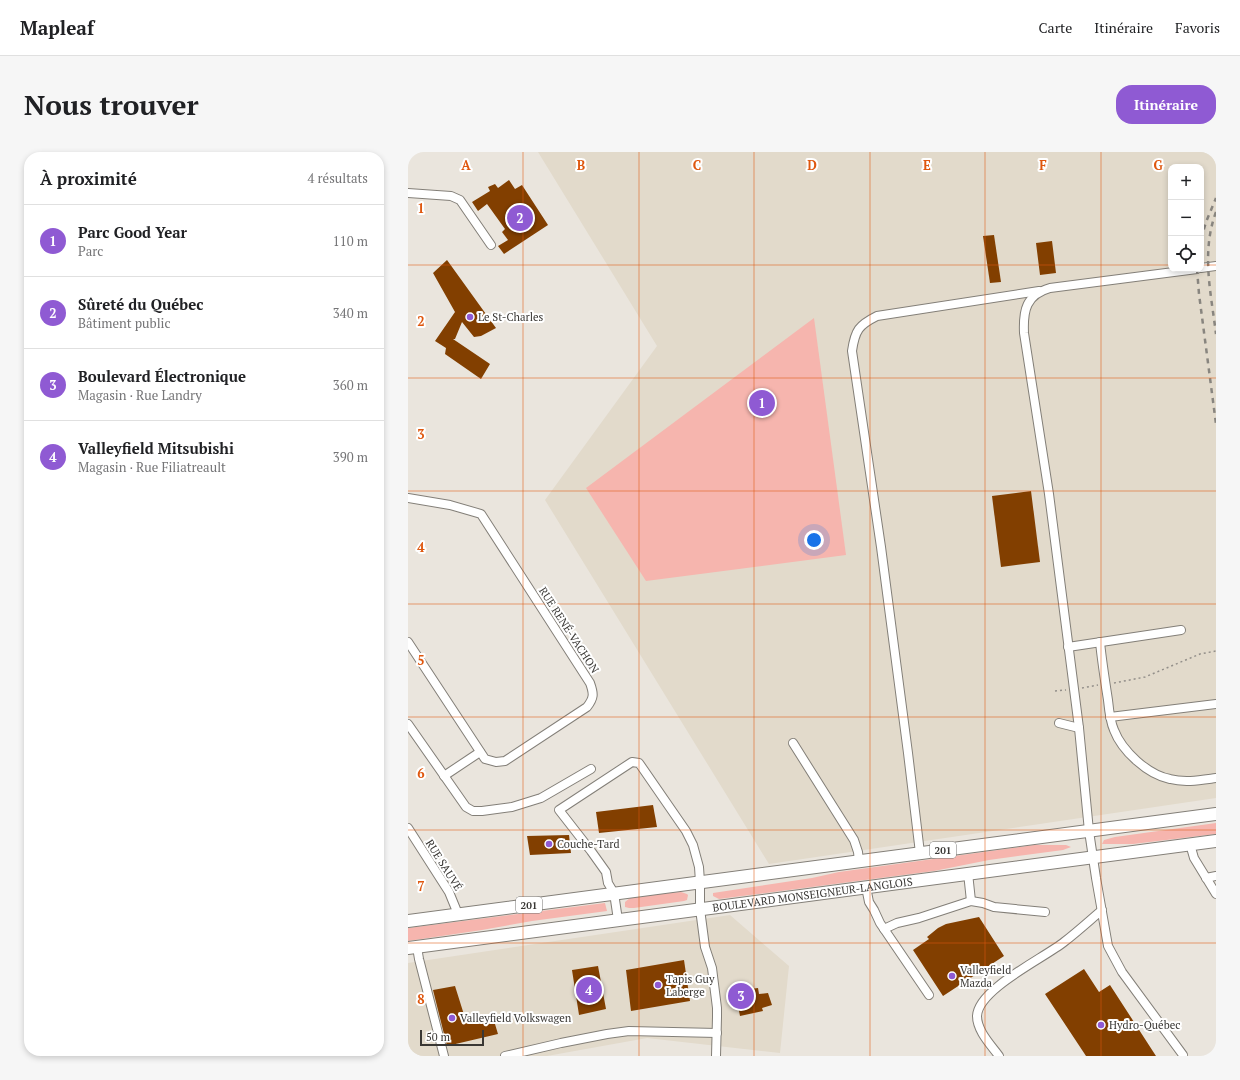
<!DOCTYPE html>
<html lang="fr">
<head>
<meta charset="utf-8">
<style>
  :root { --surface:#fff; --page:#f6f6f6; --text:#202124; --muted:#757577; --line:#e0e0e0; --accent:#8f5ad3 }
  body { margin:0; font-family:"PT Serif",serif; background:var(--page); color:var(--text) }
  .controls { position:absolute; right:12px; top:12px; display:grid; overflow:hidden; border-radius:8px; box-shadow:0 2px 6px #0003 }
  .controls button { width:36px; height:36px; display:grid; place-items:center; padding:0; border:0; border-bottom:1px solid var(--line); background:var(--surface); color:var(--text); font:20px sans-serif }
  .scale { position:absolute; left:12px; bottom:10px; width:64px; box-sizing:border-box; padding-left:4px; border:2px solid #393734; border-top:0; font-size:11px; line-height:14px; white-space:nowrap; color:#393734; -webkit-text-stroke:3px #fff; paint-order:stroke }
  .you { position:absolute; left:406px; top:388px; width:14px; height:14px; margin:-10px; border:3px solid #fff; border-radius:50%; background:#1a73e8; box-shadow:0 0 0 6px #1a73e833 }
  .badge { display:grid; place-items:center; width:26px; height:26px; border-radius:50%; background:var(--accent); color:#fff; font-size:13px; font-weight:700 }
  .pin { position:absolute; translate:-50% -50%; border:2px solid #fff; box-shadow:0 1px 4px #0006 }
  .list { margin:0; padding:0; list-style:none }
  h2 { display:flex; justify-content:space-between; align-items:center; height:52px; margin:0; padding:0 16px; font-size:17px }
  h2 small { font-size:13px; font-weight:400; color:var(--muted) }
  .list li { display:grid; grid-template-columns:26px 1fr auto; gap:12px; align-items:center; box-sizing:border-box; height:72px; padding:0 16px; border-top:1px solid var(--line) }
  .list b { display:block; font-size:15px; white-space:nowrap }
  .list p { margin:0; font-size:13px; white-space:nowrap; color:var(--muted) }
  .list em { font-size:13px; font-style:normal; color:var(--muted) }
  .icon { flex:none; width:22px; height:22px; fill:none; stroke:currentColor; stroke-width:2; stroke-linecap:round; stroke-linejoin:round }
  .map { position:relative; flex:none; width:808px; height:904px; overflow:hidden; border-radius:16px }
  header { display:flex; align-items:center; gap:24px; box-sizing:border-box; height:56px; padding:0 20px; background:var(--surface); border-bottom:1px solid var(--line) }
  header strong { font-size:19px }
  nav { display:flex; gap:22px; margin-inline-start:auto; font-size:14px }
  .intro { display:flex; align-items:center; justify-content:space-between; box-sizing:border-box; height:96px; padding:0 24px }
  h1 { margin:0; font-size:28px }
  .button { padding:10px 18px; border-radius:16px; background:var(--accent); color:#fff; font-size:14px; font-weight:700 }
  main { display:flex; gap:24px; padding:0 24px }
  aside { flex:1; background:var(--surface); border-radius:16px; box-shadow:0 2px 6px #0003 }
  .map>svg:first-child { display:block }
  .built { fill:#e2dacb; fill-rule:evenodd }
  .green { fill:#f6b5ae }
  .building { fill:#823f00 }
  .lines { fill:none; stroke-linecap:round; stroke-linejoin:round }
  .minor-casing { stroke:#837f78; stroke-width:10 }
  .highway-casing { stroke:#837f78; stroke-width:14 }
  .path { stroke:#938f8a; stroke-width:1.5; stroke-dasharray:2 3; stroke-linecap:butt }
  .minor { stroke:#fff; stroke-width:8 }
  .highway { stroke:#fff; stroke-width:12 }
  .rail { stroke:#88857f; stroke-width:2.5; stroke-dasharray:5 5; stroke-linecap:butt }
  .grid { fill:none; stroke:#df570e; stroke-width:1; stroke-opacity:0.55 }
  .poi-dot { fill:#8f5ad3; stroke:#fff; stroke-width:1.5 }
  .labels { text-anchor:middle; dominant-baseline:central; stroke-width:4; stroke-linejoin:round; paint-order:stroke }
  .shield { fill:#fff; stroke:#747371; stroke-width:1 }
  .shield-label { font-size:10px; font-weight:bold; fill:#393734 }
  .poi-label { font-size:11px; fill:#393734; stroke:#fff; text-anchor:start }
  .street-label { font-size:11px; fill:#393734; stroke:#fff }
  .grid-label { font-size:13px; text-anchor:middle; font-weight:bold; fill:#df570e; stroke:#fff; stroke-width:4; stroke-linejoin:round; paint-order:stroke }
</style>
</head>
<body>
<header>
<strong>Mapleaf</strong>
<nav><a>Carte</a><a>Itinéraire</a><a>Favoris</a></nav>
</header>
<div class="intro"><h1>Nous trouver</h1><a class="button">Itinéraire</a></div>
<main>
<aside>
<h2>À proximité<small>4 résultats</small></h2>
<ul class="list">
<li><span class="badge">1</span><div><b>Parc Good Year</b><p>Parc</p></div><em>110 m</em></li>
<li><span class="badge">2</span><div><b>Sûreté du Québec</b><p>Bâtiment public</p></div><em>340 m</em></li>
<li><span class="badge">3</span><div><b>Boulevard Électronique</b><p>Magasin · Rue Landry</p></div><em>360 m</em></li>
<li><span class="badge">4</span><div><b>Valleyfield Mitsubishi</b><p>Magasin · Rue Filiatreault</p></div><em>390 m</em></li>
</ul>
</aside>
<div class="map">
<svg width="808" height="904" viewBox="0 0 808 904">
  <rect width="100%" height="100%" fill="#eae5dd"/>
  <g class="built">
    <path d="M130,0H808V646L361,712L137,348L249,194ZM763,15H793V117H763Z"/>
    <path d="M322,763L381,814L372,901L239,886L139,904H0V811Z"/>
  </g>
  <g class="green">
    <path d="M406,166L438,403L238,429L178,336Z"/>
    <path d="M808,671V682L725,692H694L696,688L707,685Z"/>
    <path d="M626,693H658L663,695L655,698L581,708L526,719L311,747L305,744V741L404,726L431,720Z"/>
    <path d="M273,740L279,742L280,743L279,748L276,749L226,756H221L217,755V750L222,746L236,743Z"/>
    <path d="M197,751L199,759L124,769L74,778L0,789V776Z"/>
  </g>
  <g class="building">
    <path d="M101,28L107,37L114,33L140,73L96,102L90,94L100,88L94,80L97,77L79,52L70,59L64,50L82,39L80,35L87,32L90,36Z"/>
    <path d="M586,83L593,130L582,131L575,84Z"/>
    <path d="M644,89L648,121L632,123L628,91Z"/>
    <path d="M39,108L88,176L73,184L66,185L54,170L47,187H45L82,212L73,227L37,202L38,196L27,189L47,160L25,121Z"/>
    <path d="M623,339L632,410L593,415L584,344Z"/>
    <path d="M245,653L249,675L191,681L188,660Z"/>
    <path d="M161,683L163,701L122,703L119,684Z"/>
    <path d="M571,765L596,804L535,844L505,798L521,787L519,785L530,776L538,772Z"/>
    <path d="M276,808L282,849L223,859L218,818Z"/>
    <path d="M190,814L198,857L171,863L164,818Z"/>
    <path d="M676,817L691,840L702,833L748,904H678L637,842Z"/>
    <path d="M47,834L58,869L84,862L90,882L39,894L25,838Z"/>
    <path d="M350,836L351,842L360,841L364,853L354,856L355,859L332,864L327,839Z"/>
  </g>
  <g class="lines">
    <defs>
      <g id="minor">
        <path d="M0,41L43,44L52,48L83,93"/>
        <path d="M793,116L808,114"/>
        <path d="M0,346L42,353L73,362L182,531C186,542 186,546 179,555L97,609L88,610L77,607L0,490"/>
        <path d="M692,490C694,510 697,529 700,548C701,558 702,569 706,578C714,599 740,623 762,627C777,631 793,628 808,626"/>
        <path d="M660,495L773,478"/>
        <path d="M702,565L808,552"/>
        <path d="M651,571L671,576"/>
        <path d="M0,572L58,655L65,659H74L104,655L133,646L183,617"/>
        <path d="M385,591L446,688L450,700L451,709"/>
        <path d="M36,624L72,600"/>
        <path d="M0,676L41,740L50,762"/>
        <path d="M782,692L786,706L808,742"/>
        <path d="M512,701L500,601L473,395L444,199C447,178 451,173 469,164L631,139"/>
        <path d="M560,721L563,749"/>
        <path d="M798,726L808,724"/>
        <path d="M458,735L461,750L466,758L472,771L521,843"/>
        <path d="M210,768L206,741L200,731L198,720L183,699L151,658L224,610L231,611L278,679L285,693L291,715L292,730V757L297,795L304,816L309,856V865L308,904"/>
        <path d="M476,777L489,771L511,766L563,749L575,751L586,755L637,760"/>
        <path d="M9,795L11,807L36,904"/>
        <path d="M775,903L714,820L700,794L688,726L681,679L671,576L641,342L616,181C615,158 618,143 642,136L789,117"/>
        <path d="M97,904L153,891L199,882L221,879L309,881"/>
        <path d="M591,904C583,893 569,879 569,864C570,837 636,806 656,790C669,780 681,769 694,758"/>
      </g>
      <g id="highway">
        <path d="M0,769L808,662"/>
        <path id="s1" d="M0,796L808,689"/>
      </g>
    </defs>
    <use href="#minor" class="minor-casing"/>
    <use href="#highway" class="highway-casing"/>
    <g class="path">
      <path d="M706,531L737,525L792,502L808,499"/>
      <path d="M674,536L690,533"/>
      <path d="M647,539L658,538"/>
    </g>
    <use href="#minor" class="minor"/>
    <use href="#highway" class="highway"/>
    <g class="rail">
      <path d="M808,60C793,100 803,141 808,182"/>
      <path d="M793,87L798,70L808,46"/>
      <path d="M789,117L791,142L808,272"/>
    </g>
  </g>
  <path class="grid" d="M115,0V904M231,0V904M346,0V904M462,0V904M577,0V904M693,0V904M0,113H763M793,113H808M0,226H808M0,339H808M0,452H808M0,565H808M0,678H808M0,791H808"/>
  <g class="poi-dot">
    <circle cx="62" cy="165" r="4"/>
    <circle cx="141" cy="692" r="4"/>
    <circle cx="544" cy="824" r="4"/>
    <circle cx="250" cy="833" r="4"/>
    <circle cx="44" cy="866" r="4"/>
    <circle cx="693" cy="873" r="4"/>
  </g>
  <g class="labels">
    <g class="shield">
      <rect x="522" y="690" width="26" height="16" rx="3"/>
      <rect x="108" y="745" width="26" height="16" rx="3"/>
    </g>
    <g class="shield-label">
      <text x="535" y="698">201</text>
      <text x="121" y="753">201</text>
    </g>
    <g class="poi-label">
      <text x="70" y="165">Le St-Charles</text>
      <text x="149" y="692">Couche-Tard</text>
      <text x="552" y="818">Valleyfield<tspan x="552" dy="13">Mazda</tspan></text>
      <text x="258" y="827">Tapis Guy<tspan x="258" dy="13">Laberge</tspan></text>
      <text x="52" y="866">Valleyfield Volkswagen</text>
      <text x="701" y="873">Hydro-Québec</text>
    </g>
    <g class="street-label">
      <text transform="translate(161 478) rotate(57)">RUE RENÉ-VACHON</text>
      <text transform="translate(36 713) rotate(58)">RUE SAUVÉ</text>
      <text stroke="none"><textPath href="#s1" startOffset="408">BOULEVARD MONSEIGNEUR-LANGLOIS</textPath></text>
    </g>
  </g>
  <g class="grid-label">
    <text x="58" y="18">A</text>
    <text x="173" y="18">B</text>
    <text x="289" y="18">C</text>
    <text x="404" y="18">D</text>
    <text x="519" y="18">E</text>
    <text x="635" y="18">F</text>
    <text x="750" y="18">G</text>
    <text x="13" y="61">1</text>
    <text x="13" y="174">2</text>
    <text x="13" y="287">3</text>
    <text x="13" y="400">4</text>
    <text x="13" y="513">5</text>
    <text x="13" y="626">6</text>
    <text x="13" y="739">7</text>
    <text x="13" y="852">8</text>
  </g>
</svg>
<div class="controls">
<button>+</button>
<button>−</button>
<button><svg class="icon" aria-label="locate" viewBox="0 0 24 24"><circle cx="12" cy="12" r="6"/><path d="M12 2v4M12 18v4M2 12h4M18 12h4"/></svg></button>
</div>
<div class="scale">50 m</div>
<div class="you"></div>
<div class="pin badge" style="left:354px;top:251px">1</div>
<div class="pin badge" style="left:112px;top:66px">2</div>
<div class="pin badge" style="left:333px;top:844px">3</div>
<div class="pin badge" style="left:181px;top:838px">4</div>
</div>
</main>
</body>
</html>
